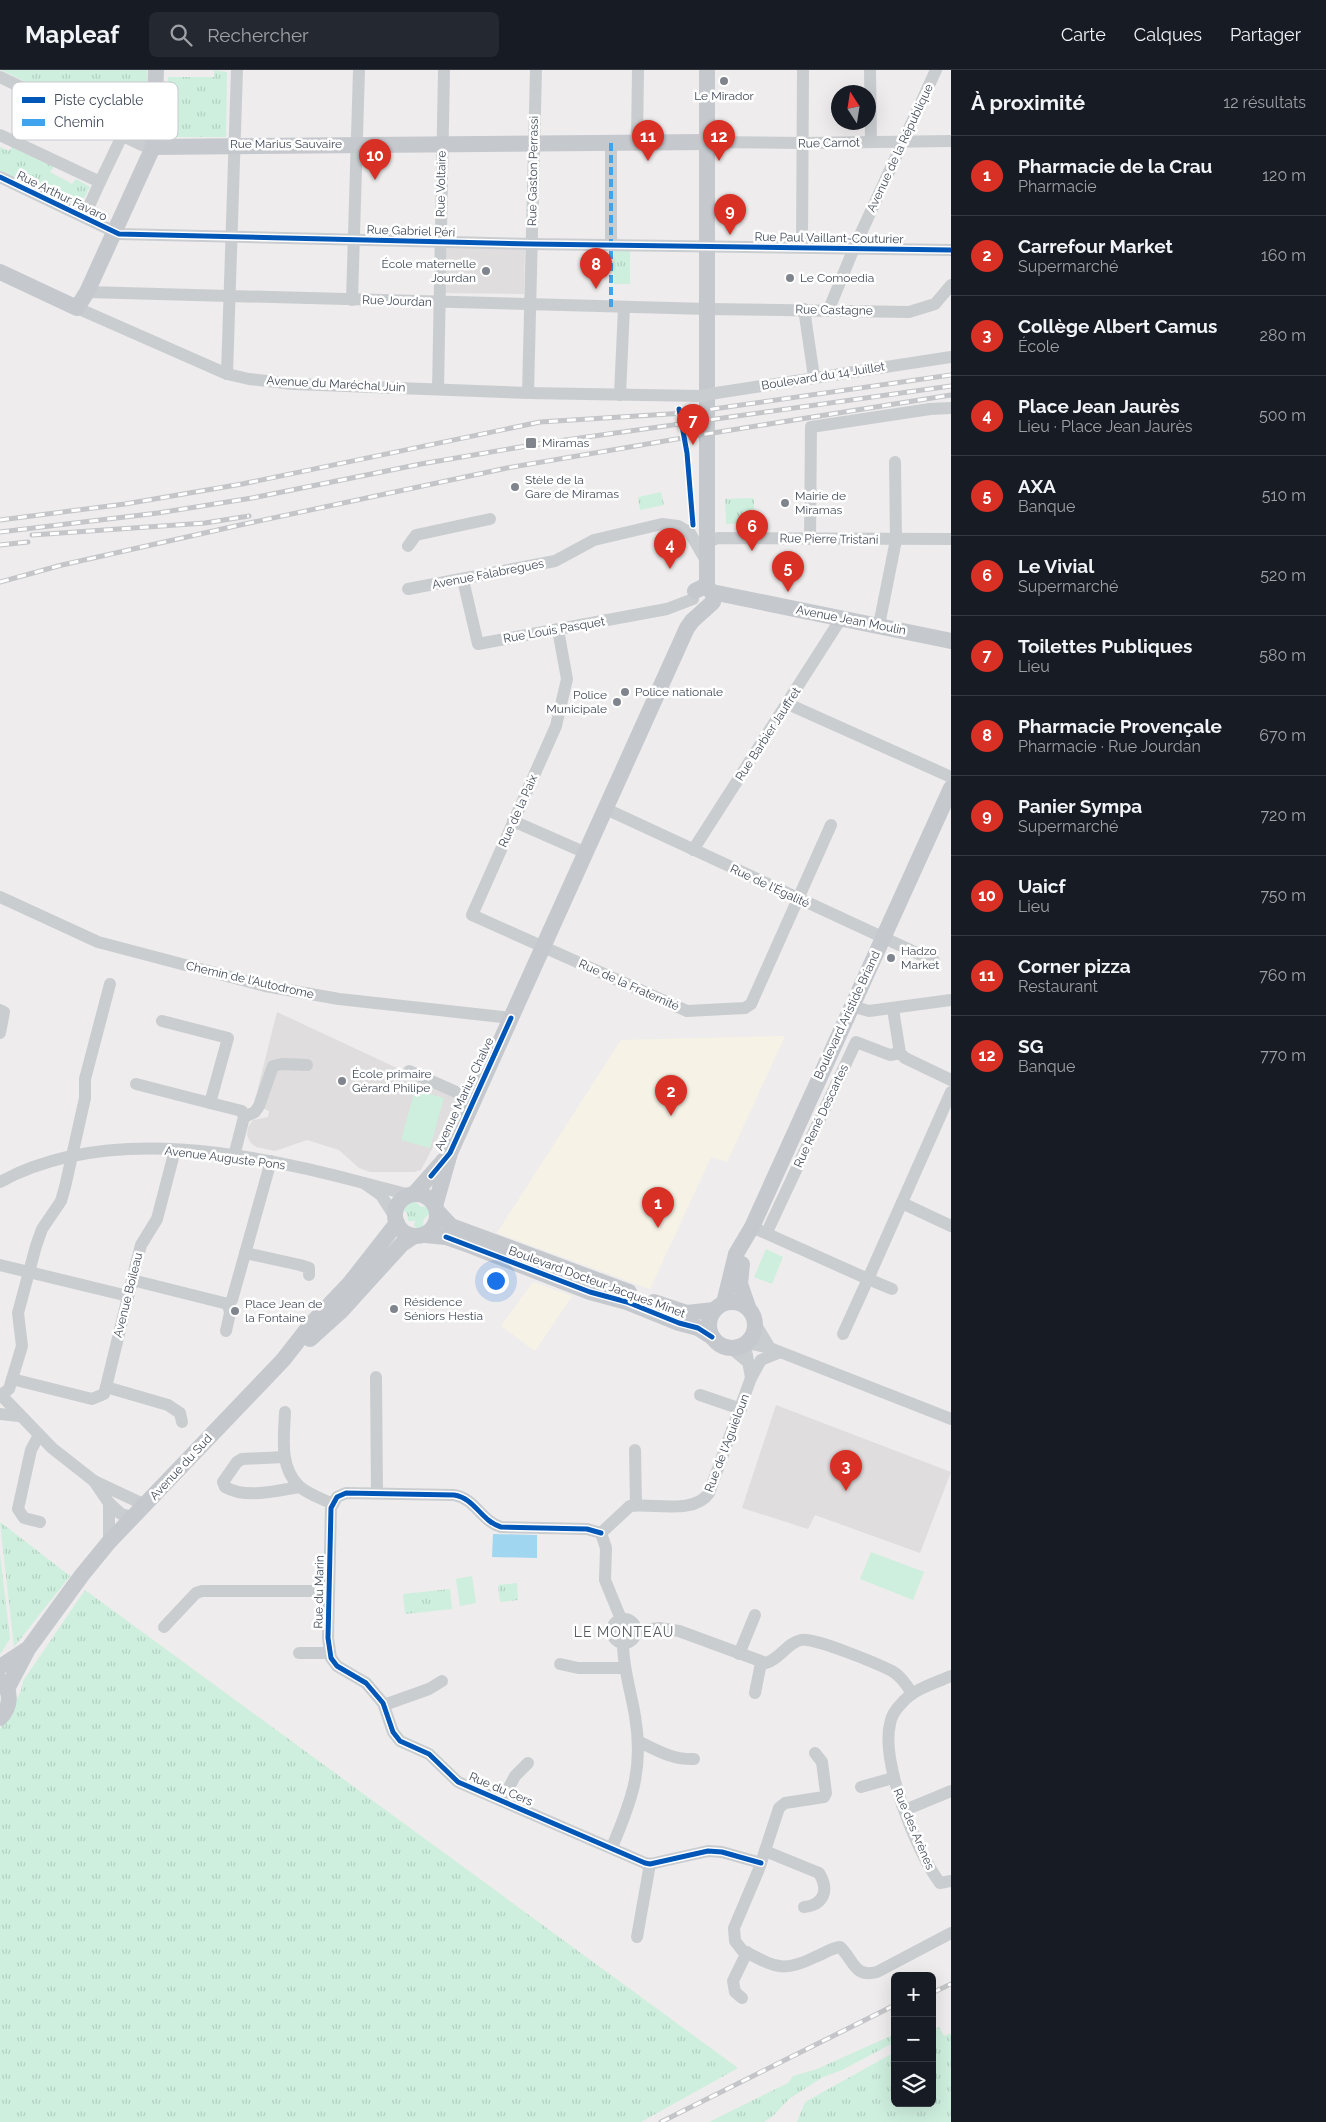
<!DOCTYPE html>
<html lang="fr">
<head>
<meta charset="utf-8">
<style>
  :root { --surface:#171b24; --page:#242831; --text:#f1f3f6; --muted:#9ea1a6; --line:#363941; --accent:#d93025 }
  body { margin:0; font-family:Raleway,sans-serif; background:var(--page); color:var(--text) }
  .controls { position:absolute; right:15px; bottom:15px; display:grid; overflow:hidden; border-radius:8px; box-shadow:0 5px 20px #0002 }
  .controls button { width:45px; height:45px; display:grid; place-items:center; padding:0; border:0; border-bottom:1px solid var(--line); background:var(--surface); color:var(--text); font:25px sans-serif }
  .compass { position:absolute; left:831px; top:15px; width:45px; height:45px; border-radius:50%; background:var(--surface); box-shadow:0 5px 20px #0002; rotate:348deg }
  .you { position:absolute; left:495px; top:1210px; width:18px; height:18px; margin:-12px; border:4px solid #fff; border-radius:50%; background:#1a73e8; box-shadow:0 0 0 8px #1a73e833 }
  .badge { display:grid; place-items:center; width:32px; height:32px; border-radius:50%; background:var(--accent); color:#fff; font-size:16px; font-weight:700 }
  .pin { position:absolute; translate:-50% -41px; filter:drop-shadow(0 1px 2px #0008) }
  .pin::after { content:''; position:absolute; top:26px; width:18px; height:15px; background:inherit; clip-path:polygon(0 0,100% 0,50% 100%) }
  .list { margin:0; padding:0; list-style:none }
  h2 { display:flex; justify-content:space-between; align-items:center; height:65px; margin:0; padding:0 20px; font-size:21px }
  h2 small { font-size:16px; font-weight:400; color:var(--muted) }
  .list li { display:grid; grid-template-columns:32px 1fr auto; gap:15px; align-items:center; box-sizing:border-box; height:80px; padding:0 20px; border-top:1px solid var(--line) }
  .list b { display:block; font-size:19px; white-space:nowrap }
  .list p { margin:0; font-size:16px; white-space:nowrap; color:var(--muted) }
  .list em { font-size:16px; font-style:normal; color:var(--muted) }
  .icon { flex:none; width:28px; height:28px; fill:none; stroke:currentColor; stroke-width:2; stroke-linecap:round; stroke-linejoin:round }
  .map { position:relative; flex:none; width:951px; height:2052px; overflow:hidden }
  header { display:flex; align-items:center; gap:30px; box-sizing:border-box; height:70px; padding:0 25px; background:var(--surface); border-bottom:1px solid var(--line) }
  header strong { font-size:24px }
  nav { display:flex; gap:28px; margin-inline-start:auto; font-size:18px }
  .search { width:350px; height:45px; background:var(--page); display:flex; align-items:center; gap:12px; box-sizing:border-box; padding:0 18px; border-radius:8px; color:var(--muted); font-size:19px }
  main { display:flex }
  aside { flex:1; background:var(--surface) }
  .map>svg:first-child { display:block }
  .commercial { fill:#f6f3e6 }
  .education { fill:#dfddde }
  .grass { fill:url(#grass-tufts) }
  .pitch { fill:#ceefde }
  .water { fill:#a0d6f0 }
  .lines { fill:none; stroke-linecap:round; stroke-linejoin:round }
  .minor { stroke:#cacdd0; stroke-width:12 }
  .major { stroke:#c5c8cd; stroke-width:16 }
  .rail-casing { stroke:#c4c5c8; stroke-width:5 }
  .rail { stroke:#fff; stroke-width:3; stroke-dasharray:9; stroke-linecap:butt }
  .minor-bridge { stroke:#cacdd0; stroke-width:12 }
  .quiet { stroke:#3fa4ed; stroke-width:4; stroke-dasharray:8 4; stroke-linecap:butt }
  .cycleway-casing { stroke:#fff; stroke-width:8 }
  .cycleway { stroke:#0057b8; stroke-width:5 }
  .poi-dot { fill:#7f848d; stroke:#fff; stroke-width:2 }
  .labels { text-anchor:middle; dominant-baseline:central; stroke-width:5; stroke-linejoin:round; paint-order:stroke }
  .poi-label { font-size:12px; fill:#434c5a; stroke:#fff; text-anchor:start }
  .street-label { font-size:12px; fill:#434c5a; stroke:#fff }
  .neighbourhood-label { font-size:14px; letter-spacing:1px; fill:#585b61; stroke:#fff }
  .key { fill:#fff; stroke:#c7c9ce; stroke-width:1 }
  .key-label { font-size:14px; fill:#434c5a }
</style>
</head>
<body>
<header>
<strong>Mapleaf</strong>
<div class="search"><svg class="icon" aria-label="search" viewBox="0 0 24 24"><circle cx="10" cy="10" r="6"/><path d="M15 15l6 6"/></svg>Rechercher</div>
<nav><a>Carte</a><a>Calques</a><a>Partager</a></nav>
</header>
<main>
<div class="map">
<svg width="951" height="2052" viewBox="0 0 951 2052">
  <defs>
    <pattern id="grass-tufts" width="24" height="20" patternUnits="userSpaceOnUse" patternTransform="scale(1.25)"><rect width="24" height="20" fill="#ceefde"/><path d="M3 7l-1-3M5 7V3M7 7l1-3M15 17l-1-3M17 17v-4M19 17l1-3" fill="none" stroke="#b2cfc1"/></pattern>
  </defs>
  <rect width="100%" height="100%" fill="#eeecec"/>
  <g class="commercial">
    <path d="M785,966L727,1092L711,1087L650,1219L497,1163L621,970Z"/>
    <path d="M533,1212L572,1226L535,1281L501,1256Z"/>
  </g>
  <g class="education">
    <path d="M447,176L525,178L524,224L446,223Z"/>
    <path d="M277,942L459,1027L421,1100L414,1102H370L359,1098L339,1080L307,1070L275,1081L256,1077L250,1072L247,1065L248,1057L253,1050L268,1047L269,1041L254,1034Z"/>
    <path d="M776,1335L951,1402L920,1483L815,1445L808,1459L742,1438Z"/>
  </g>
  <g class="grass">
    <path d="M1,0H147L145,69L99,47L102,34L76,22L72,34Z"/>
    <path d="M214,0L227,2L226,67H167L168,7H214Z"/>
    <path d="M0,77L9,81L12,77L54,97L50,102L72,114L76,109L90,117L79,137L0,101Z"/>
    <rect x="614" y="181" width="16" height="33"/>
    <path d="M661,422L664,435L640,440L638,427Z"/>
    <path d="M754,428V453L726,454L725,429Z"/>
    <path d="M415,1131L421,1137L427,1136L430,1143L424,1149L422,1158L418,1159L414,1156L415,1151H408L407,1143L402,1140L408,1133Z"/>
    <path d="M0,1452L70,1506L14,1577Z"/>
    <path d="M0,1484L10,1569L0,1584Z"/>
    <path d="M517,1513L518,1530L500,1532L498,1515Z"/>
    <path d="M450,1519L452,1539L405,1544L403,1524Z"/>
    <path d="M85,1520L738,1998L641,2052H0V1659L21,1621L23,1611Z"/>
    <path d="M939,1957L944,1966L951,1963V2052H797L805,2032L895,1982V2033H932V1961Z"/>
    <path d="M895,1964V1972L842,2000L823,2007L789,2029L773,2046L764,2052H709L788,2013L793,2006L817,1999Z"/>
  </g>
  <g class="pitch">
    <path d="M415,1020L444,1028L430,1078L401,1070Z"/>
    <path d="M766,1179L783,1187L772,1214L754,1207Z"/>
    <path d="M871,1482L924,1502L913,1530L860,1509Z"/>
    <path d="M472,1506L476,1533L460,1536L456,1509Z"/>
  </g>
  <path class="water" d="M493,1464L537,1465V1488L492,1487Z"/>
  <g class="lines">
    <g class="minor">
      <path d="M870,0L871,72"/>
      <path d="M0,7L142,75L153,77"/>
      <path d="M0,65L100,112L122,66"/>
      <path d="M611,72V175"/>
      <path d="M637,72L638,0"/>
      <path d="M707,72L803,73L951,71"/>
      <path d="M0,107L119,164L532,174L951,180"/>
      <path d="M84,147L100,112"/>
      <path d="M802,177L803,0"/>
      <path d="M87,222L707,239L909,242L935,234L951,215"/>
      <path d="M352,230L359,0"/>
      <path d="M77,238L227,304L249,309L293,314L528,323L701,326"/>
      <path d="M804,239L814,307"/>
      <path d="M829,239L854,178L936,0"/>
      <path d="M227,304L237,0"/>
      <path d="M438,319L444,0"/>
      <path d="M528,323L536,0"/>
      <path d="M716,323L951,287"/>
      <path d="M620,325L624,237"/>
      <path d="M810,469L811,357L930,339L951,338"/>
      <path d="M708,472L718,468L951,469"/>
      <path d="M408,476L416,465L490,449"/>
      <path d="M463,510L478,574L667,539L693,529"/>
      <path d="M408,519L555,491L594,470L662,454L678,456L690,463L705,489"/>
      <path d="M879,555L896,470L895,392"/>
      <path d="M558,560L567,609L556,656L472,845L687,941L745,938L751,934L831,755"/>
      <path d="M788,634L951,707"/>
      <path d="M606,739L934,891"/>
      <path d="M513,751L586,783"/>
      <path d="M693,780L842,547"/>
      <path d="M0,827L98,872L265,916L339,929L511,948"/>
      <path d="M851,936L869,941L951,930"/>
      <path d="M893,939L900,983L905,988L951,1010"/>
      <path d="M0,940L4,942L0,963"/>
      <path d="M162,951L228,968L210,1033L242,1041L244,1047L234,1086"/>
      <path d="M409,1001L474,1030"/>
      <path d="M136,1014L210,1033"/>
      <path d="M244,1047L255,1042L259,1036L273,996L282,994L307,995"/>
      <path d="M0,1112C106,1054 253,1083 364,1113"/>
      <path d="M902,1133L951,1156"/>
      <path d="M395,1147L381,1125L364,1113L410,1125"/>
      <path d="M752,1157L868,1209L951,1022"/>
      <path d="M767,1162L856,972L890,985L900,983"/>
      <path d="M245,1183L300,1195L309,1198V1205"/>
      <path d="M0,1195L128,1226"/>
      <path d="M132,1210L228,1234L232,1230L271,1091"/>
      <path d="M756,1255L770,1278"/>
      <path d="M226,1261L230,1243L228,1234"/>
      <path d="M843,1264L868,1209L892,1219"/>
      <path d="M747,1273L770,1278L951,1349"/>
      <path d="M731,1278L748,1292"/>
      <path d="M376,1307L377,1422"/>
      <path d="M751,1308L761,1290L778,1283"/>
      <path d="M12,1309L92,1329L104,1324L106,1317L168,1335L180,1343L182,1352"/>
      <path d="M106,1317L136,1194L141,1175L157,1149L175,1080"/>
      <path d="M0,1324L52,1378L94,1411"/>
      <path d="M1,1325L9,1319L22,1276L18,1243L36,1176L42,1159L61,1131L65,1117L85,1028V1009L110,914"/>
      <path d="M700,1325L741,1339"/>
      <path d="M285,1342C284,1367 279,1397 299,1416C307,1424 323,1429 333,1434"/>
      <path d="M0,1344L19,1346"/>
      <path d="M39,1365L31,1380L18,1439L24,1448L40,1452"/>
      <path d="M635,1380L636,1435"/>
      <path d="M284,1387L242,1389L237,1392L223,1412L225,1417C246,1429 276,1421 299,1417"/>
      <path d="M109,1433L121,1444L133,1447"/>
      <path d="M601,1463L587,1459L501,1457C481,1451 475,1428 454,1425L346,1423L337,1427L331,1438L328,1568L331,1588L337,1596L366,1613L383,1633L393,1662L400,1671L429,1684L458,1712L645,1793L650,1794L708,1781L722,1782L761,1793"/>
      <path d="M109,1472V1433L94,1411L145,1435"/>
      <circle cx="624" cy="1561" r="12"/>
      <path d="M621,1549L605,1510L606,1478L601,1463L630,1436C654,1433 694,1445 709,1423L751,1308L745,1274"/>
      <path d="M164,1557L196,1523L202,1521H329"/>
      <path d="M637,1561L659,1558L679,1561L766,1593C780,1589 787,1573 801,1570C814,1567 878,1594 892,1601C901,1606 907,1615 912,1624"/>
      <path d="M299,1583H330"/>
      <path d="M739,1584L755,1545"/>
      <path d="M560,1594L578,1598H624"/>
      <path d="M951,1606C935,1613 913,1619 901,1634C896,1639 891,1647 890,1654C881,1692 916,1782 940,1813L951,1811"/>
      <path d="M755,1623L761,1593"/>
      <path d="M384,1635L429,1619L442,1611"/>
      <path d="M638,1671C656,1680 673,1690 694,1689"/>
      <path d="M815,1683L822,1692L826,1723L824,1727L785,1733L779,1738L759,1799L734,1858L735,1871L742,1880C774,1896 781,1904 815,1887C823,1884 831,1878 840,1877C854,1890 854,1908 877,1902L951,1863"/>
      <path d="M861,1717L893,1708"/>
      <path d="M502,1731L515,1706L528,1693"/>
      <path d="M905,1740L951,1721"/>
      <path d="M612,1777C632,1730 644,1698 635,1646C631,1621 623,1599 623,1573"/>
      <path d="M765,1781L819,1803C830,1821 823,1835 804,1837"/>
      <path d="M637,1867L650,1794"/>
      <path d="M742,1928L735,1922L733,1911L747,1882"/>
    </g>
    <g class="major">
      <path d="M707,0V518"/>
      <path d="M153,77L707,72"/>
      <path d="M0,202L77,238L87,222L153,77L156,0"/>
      <path d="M712,522L951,571"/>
      <circle cx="416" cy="1145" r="21"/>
      <path d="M414,1124L444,1090"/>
      <path d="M435,1136L450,1083L687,558L692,551L713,532C715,524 711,519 703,517L695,521"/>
      <path d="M437,1141L451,1156L629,1222"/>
      <path d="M425,1165L446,1167L469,1175L590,1222L627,1232L679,1253L698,1258L712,1267"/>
      <path d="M742,1194L740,1214L748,1237"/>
      <circle cx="732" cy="1255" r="23"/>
      <path d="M654,1232L687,1243L714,1240"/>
      <path d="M724,1233L736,1184L752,1157L951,718"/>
      <path d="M310,1269L341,1241L402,1174L414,1166"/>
      <path d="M0,1597L26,1580"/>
      <path d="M7,1619L28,1579L82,1505L109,1472L283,1290L312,1253L350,1213L397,1153"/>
      <path d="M0,1648C11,1636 12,1622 1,1611"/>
    </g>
    <defs>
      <g id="rail">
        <path d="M0,450L125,434L242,414L540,352L685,343L951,305"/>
        <path d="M0,462L158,443L252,428L421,394L544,373L951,316"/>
        <path d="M32,465L205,453L249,446"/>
        <path d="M0,475L28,472"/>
        <path d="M0,512L62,495L240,455L507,398L700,365L951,325"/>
        <path d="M932,1923L951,1914"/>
        <path d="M661,2052L895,1935"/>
      </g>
    </defs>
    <use href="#rail" class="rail-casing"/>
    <use href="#rail" class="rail"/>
    <path class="minor-bridge" d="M701,326L716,323"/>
    <path class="quiet" d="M611,237V72"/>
    <defs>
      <g id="cycleway">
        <path d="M0,107L119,164L532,174L951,180"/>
        <path d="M679,339L687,383L693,455"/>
        <path d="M431,1106L450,1083L511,948"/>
        <path d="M446,1167L590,1222L627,1232L679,1253L698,1258L712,1267"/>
        <path d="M601,1463L587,1459L501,1457C481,1451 475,1428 454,1425L346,1423L337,1427L331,1438L328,1568L331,1588L337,1596L366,1613L383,1633L393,1662L400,1671L429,1684L458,1712L645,1793L650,1794L708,1781L722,1782L761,1793"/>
      </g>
    </defs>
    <use href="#cycleway" class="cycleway-casing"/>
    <use href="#cycleway" class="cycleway"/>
  </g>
  <g class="poi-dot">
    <circle cx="724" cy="11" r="5"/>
    <circle cx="486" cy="201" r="5"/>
    <circle cx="790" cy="208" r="5"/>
    <rect x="525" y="367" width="12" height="12" rx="2.5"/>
    <circle cx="515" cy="417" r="5"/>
    <circle cx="785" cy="433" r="5"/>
    <circle cx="625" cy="622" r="5"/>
    <circle cx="617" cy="632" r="5"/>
    <circle cx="891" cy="888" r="5"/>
    <circle cx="342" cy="1011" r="5"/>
    <circle cx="394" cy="1239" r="5"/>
    <circle cx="235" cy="1241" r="5"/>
  </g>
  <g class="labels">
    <g class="poi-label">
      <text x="724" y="26" text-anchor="middle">Le Mirador</text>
      <text x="476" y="194" text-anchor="end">École maternelle<tspan x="476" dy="14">Jourdan</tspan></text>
      <text x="800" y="208">Le Comoedia</text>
      <text x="542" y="373">Miramas</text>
      <text x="525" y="410">Stèle de la<tspan x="525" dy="14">Gare de Miramas</tspan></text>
      <text x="795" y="426">Mairie de<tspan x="795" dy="14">Miramas</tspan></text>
      <text x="635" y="622">Police nationale</text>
      <text x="607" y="625" text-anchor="end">Police<tspan x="607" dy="14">Municipale</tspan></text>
      <text x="901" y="881">Hadzo<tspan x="901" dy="14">Market</tspan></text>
      <text x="352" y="1004">École primaire<tspan x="352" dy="14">Gérard Philipe</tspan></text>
      <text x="404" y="1232">Résidence<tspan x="404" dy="14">Séniors Hestia</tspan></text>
      <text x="245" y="1234">Place Jean de<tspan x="245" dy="14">la Fontaine</tspan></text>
    </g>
    <g class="street-label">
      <text transform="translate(829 73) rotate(-1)">Rue Carnot</text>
      <text x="286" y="74">Rue Marius Sauvaire</text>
      <text transform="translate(900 78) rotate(-65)">Avenue de la République</text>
      <text transform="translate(533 101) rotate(-89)">Rue Gaston Perrassi</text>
      <text transform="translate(441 114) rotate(-89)">Rue Voltaire</text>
      <text transform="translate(62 126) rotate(26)">Rue Arthur Favaro</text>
      <text transform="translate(411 161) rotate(2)">Rue Gabriel Péri</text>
      <text transform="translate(829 168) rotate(1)">Rue Paul Vaillant-Couturier</text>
      <text transform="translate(397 231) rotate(2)">Rue Jourdan</text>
      <text transform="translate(834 240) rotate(1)">Rue Castagne</text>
      <text transform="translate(823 306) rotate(-9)">Boulevard du 14 Juillet</text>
      <text transform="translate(336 314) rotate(3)">Avenue du Maréchal Juin</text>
      <text transform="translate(829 469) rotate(1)">Rue Pierre Tristani</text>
      <text transform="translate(488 504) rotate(-11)">Avenue Falabregues</text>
      <text transform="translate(851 550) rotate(11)">Avenue Jean Moulin</text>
      <text transform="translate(554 560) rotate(-10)">Rue Louis Pasquet</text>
      <text transform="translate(768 664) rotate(-57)">Rue Barbier Jauffret</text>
      <text transform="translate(518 741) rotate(-66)">Rue de la Paix</text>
      <text transform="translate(770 816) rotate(25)">Rue de l'Égalité</text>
      <text transform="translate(250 910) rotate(13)">Chemin de l'Autodrome</text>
      <text transform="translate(629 915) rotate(24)">Rue de la Fraternité</text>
      <text transform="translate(847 945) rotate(-65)">Boulevard Aristide Briand</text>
      <text transform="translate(464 1024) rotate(-65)">Avenue Marius Chalve</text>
      <text transform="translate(821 1046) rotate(-65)">Rue René Descartes</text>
      <text transform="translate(225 1088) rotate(7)">Avenue Auguste Pons</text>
      <text transform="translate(597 1212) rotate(20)">Boulevard Docteur Jacques Minet</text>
      <text transform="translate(128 1225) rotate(-76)">Avenue Boileau</text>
      <text transform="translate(727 1373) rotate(-69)">Rue de l'Aguieloun</text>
      <text transform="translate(181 1397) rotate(-47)">Avenue du Sud</text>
      <text transform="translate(319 1522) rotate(-89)">Rue du Marin</text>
      <text transform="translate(501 1719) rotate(23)">Rue du Cers</text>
      <text transform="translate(914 1759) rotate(67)">Rue des Arènes</text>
    </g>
    <g class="neighbourhood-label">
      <text x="624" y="1562">LE MONTEAU</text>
    </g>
  </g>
  <rect x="12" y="12" width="166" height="58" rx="8" class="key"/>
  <rect x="22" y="27" width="23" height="6" fill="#0057b8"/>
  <rect x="22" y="49" width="23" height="7" fill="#3fa4ed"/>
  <g class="key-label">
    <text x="54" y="35">Piste cyclable</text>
    <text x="54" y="57">Chemin</text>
  </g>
</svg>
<div class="controls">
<button>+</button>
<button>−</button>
<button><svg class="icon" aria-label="layers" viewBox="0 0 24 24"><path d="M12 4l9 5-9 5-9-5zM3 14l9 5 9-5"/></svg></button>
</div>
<svg class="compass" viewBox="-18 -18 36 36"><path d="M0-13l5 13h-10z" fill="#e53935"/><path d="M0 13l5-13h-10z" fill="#9ea1a6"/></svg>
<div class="you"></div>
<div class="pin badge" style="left:658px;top:1158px">1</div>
<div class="pin badge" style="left:671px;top:1046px">2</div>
<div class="pin badge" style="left:846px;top:1421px">3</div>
<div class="pin badge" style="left:670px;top:499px">4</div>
<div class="pin badge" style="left:788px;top:522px">5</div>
<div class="pin badge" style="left:752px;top:481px">6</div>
<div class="pin badge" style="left:693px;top:375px">7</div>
<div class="pin badge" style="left:596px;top:219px">8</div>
<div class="pin badge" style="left:730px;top:165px">9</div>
<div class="pin badge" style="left:375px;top:110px">10</div>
<div class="pin badge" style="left:648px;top:91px">11</div>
<div class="pin badge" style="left:719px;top:91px">12</div>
</div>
<aside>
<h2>À proximité<small>12 résultats</small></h2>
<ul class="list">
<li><span class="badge">1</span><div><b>Pharmacie de la Crau</b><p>Pharmacie</p></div><em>120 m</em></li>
<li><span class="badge">2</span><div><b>Carrefour Market</b><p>Supermarché</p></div><em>160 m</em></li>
<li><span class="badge">3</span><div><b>Collège Albert Camus</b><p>École</p></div><em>280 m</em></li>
<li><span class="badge">4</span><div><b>Place Jean Jaurès</b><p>Lieu · Place Jean Jaurès</p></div><em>500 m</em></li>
<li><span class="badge">5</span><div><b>AXA</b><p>Banque</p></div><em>510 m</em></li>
<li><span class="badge">6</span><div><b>Le Vivial</b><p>Supermarché</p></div><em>520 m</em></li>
<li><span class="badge">7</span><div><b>Toilettes Publiques</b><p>Lieu</p></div><em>580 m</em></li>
<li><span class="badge">8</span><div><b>Pharmacie Provençale</b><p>Pharmacie · Rue Jourdan</p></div><em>670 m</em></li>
<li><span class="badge">9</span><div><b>Panier Sympa</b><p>Supermarché</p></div><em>720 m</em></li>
<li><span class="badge">10</span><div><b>Uaicf</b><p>Lieu</p></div><em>750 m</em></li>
<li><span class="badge">11</span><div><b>Corner pizza</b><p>Restaurant</p></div><em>760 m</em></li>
<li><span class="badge">12</span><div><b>SG</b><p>Banque</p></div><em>770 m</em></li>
</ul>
</aside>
</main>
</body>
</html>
